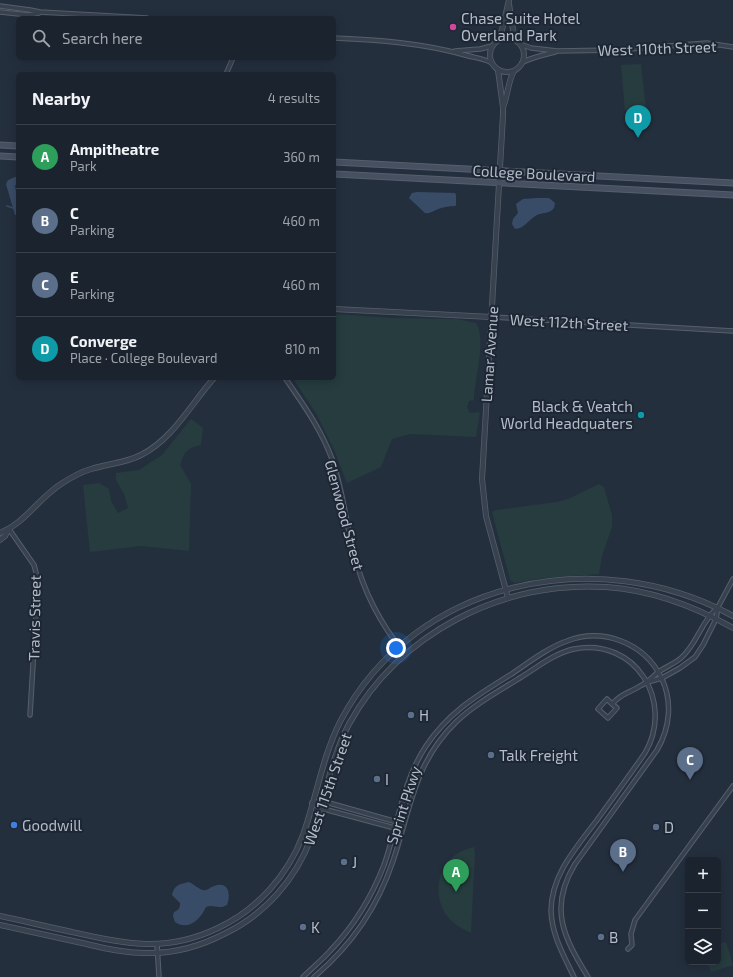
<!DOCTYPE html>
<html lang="en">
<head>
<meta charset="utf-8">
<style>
  :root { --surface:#1b232e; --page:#242b36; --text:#f1f3f6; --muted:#a0a4aa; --line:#39404a; --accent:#8c9099 }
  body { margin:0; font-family:"Exo 2",sans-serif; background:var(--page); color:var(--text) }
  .controls { position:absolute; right:12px; bottom:12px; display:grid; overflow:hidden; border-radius:6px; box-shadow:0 2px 10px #0003 }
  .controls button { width:36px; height:36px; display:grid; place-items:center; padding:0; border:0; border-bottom:1px solid var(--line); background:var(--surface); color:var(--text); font:20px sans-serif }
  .you { position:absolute; left:396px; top:648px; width:14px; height:14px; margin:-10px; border:3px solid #fff; border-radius:50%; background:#1a73e8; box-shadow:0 0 0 6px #1a73e833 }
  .badge { display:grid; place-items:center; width:26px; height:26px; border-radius:50%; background:var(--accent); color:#fff; font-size:13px; font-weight:700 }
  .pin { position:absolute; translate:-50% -33px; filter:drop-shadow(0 1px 2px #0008) }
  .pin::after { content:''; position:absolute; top:21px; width:14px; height:12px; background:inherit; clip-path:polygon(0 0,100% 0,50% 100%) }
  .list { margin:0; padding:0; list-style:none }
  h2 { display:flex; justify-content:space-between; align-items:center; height:52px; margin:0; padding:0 16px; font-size:17px }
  h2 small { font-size:13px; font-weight:400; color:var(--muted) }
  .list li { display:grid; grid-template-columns:26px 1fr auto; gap:12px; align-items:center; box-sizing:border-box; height:64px; padding:0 16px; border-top:1px solid var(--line) }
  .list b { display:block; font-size:15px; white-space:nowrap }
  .list p { margin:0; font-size:13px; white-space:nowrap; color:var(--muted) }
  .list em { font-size:13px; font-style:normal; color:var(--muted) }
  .icon { flex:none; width:22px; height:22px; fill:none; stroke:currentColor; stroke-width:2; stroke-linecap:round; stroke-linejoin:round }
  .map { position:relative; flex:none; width:733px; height:977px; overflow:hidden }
  .search { position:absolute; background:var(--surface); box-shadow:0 2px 10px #0003; left:16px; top:16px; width:320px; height:44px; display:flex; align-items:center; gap:10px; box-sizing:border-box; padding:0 14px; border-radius:6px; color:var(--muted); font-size:15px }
  .panel { position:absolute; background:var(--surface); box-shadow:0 2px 10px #0003; left:16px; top:72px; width:320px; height:308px; border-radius:6px }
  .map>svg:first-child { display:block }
  .green { fill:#263c3f }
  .water { fill:#394c67 }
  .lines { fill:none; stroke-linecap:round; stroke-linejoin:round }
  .stream { stroke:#394c67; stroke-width:1.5 }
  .minor-casing { stroke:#565f6c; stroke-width:5.5 }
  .tertiary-casing { stroke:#565f6c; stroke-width:6 }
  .secondary-casing { stroke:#565f6c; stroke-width:7 }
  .minor { stroke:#38414e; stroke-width:3.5 }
  .tertiary { stroke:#38414e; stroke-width:4.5 }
  .secondary { stroke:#465061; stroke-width:5 }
  .hotel-dot { fill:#d1479c; stroke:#1d2633; stroke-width:1.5 }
  .culture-dot { fill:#0f9aa8; stroke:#1d2633; stroke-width:1.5 }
  .service-dot { fill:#5c6f8a; stroke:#1d2633; stroke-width:1.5 }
  .shop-dot { fill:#3f7fe0; stroke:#1d2633; stroke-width:1.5 }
  .labels { text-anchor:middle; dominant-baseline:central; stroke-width:4; stroke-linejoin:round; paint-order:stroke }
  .poi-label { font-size:15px; fill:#b4bcc9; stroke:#1d2633; text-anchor:start }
  .street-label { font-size:15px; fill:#b4bcc9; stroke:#1d2633 }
</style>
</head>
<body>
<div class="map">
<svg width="733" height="977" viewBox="0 0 733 977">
  <rect width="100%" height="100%" fill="#242f3e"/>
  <g class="green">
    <path d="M641,64L646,109L625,111L621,65Z"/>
    <path d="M334,314L392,318L457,319L476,323C487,340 474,380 474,400L469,401L467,407L470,413L480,412L476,437L410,434L392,439L381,467L347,483L335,452L317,415L293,378H334Z"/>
    <path d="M191,419L203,428L201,445C187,448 185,451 180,465L191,484L189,551L141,546L90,552L83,485L99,483L109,489L111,501L118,513L128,508L124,494L116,480V473L139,470L162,455Z"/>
    <path d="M599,484L604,487L612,515V527L602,556L599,574L544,578L515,583L510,580L492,512L496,510L557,502L568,499Z"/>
    <path d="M474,847L475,853L471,933C463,929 454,925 448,917C434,900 435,870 454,856C460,851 467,849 474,847Z"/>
    <path d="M726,942L733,965L711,972L707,962H718V944Z"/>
  </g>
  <g class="water">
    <path d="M15,177H18V185H15L18,204L17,215H15L6,184L8,180Z"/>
    <path d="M417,192L455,193L456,195V205L455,206C449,206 444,207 438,209C433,211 430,214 425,213L409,198L412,193Z"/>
    <path d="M537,198H549L555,203L554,208C549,214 544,212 537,215C529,219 524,229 515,229L512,224L513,219L518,213L516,204L523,199Z"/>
    <path d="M189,882C194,884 198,889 203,890C208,891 210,887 214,886C229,880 231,895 227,905C217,910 214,904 206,907C200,920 188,931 175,922L173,916L174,912C179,910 180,908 180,903L172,895C174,885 180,884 189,882Z"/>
  </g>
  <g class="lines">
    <path class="stream" d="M7,206L13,208"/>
    <defs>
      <g id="minor">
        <path d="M0,6L30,10L40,12L147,18"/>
        <path d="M0,12L29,15L39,13"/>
        <path d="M334,38C379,40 422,43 465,55C475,58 483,58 492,63"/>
        <path d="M520,44L531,48L557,51L616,50L707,43L733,47"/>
        <path d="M455,51L480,49L492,46"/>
        <path d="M523,62C533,57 544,55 555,52"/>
        <path d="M226,74L233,58"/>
        <path d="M491,317L733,331"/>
        <path d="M285,378C303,404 321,429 332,459C343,490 346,523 354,554C363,590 381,625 405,654"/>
        <path d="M9,529L34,565L38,580L30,715"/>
        <path d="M648,682L662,678L680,668L695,657L703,645L716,619L718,607L733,579"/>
        <path d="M612,704L617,708L608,718L598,709L607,699L612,704C623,692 628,694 640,686C647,683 652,678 657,673C665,667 674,664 681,658C697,644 701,622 717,608"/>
        <path d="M312,803L322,801L404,824"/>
        <path d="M312,803L320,808L402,830"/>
        <path d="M157,944L159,977"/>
        <path d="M628,949L632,945L631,934L635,920L733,786"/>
        <path d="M303,977C312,968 322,960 330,951C354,926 372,896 384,865C398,826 402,782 426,746C449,712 476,696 510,675C528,663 547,648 567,641C603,627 644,643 661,677C673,701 670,728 657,750L575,864C548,908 564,938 588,977"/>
        <path d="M314,977C351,946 378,906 393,861C411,808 414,763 456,722C476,703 501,690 523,676C539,666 555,653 574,649C635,637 675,701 645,753C629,776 613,798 597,820C576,848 551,875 551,911C552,936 564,956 574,977"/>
      </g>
      <g id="tertiary">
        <path d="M509,4L513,30L516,40"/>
        <circle cx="507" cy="55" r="17"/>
        <path d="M498,40L502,30L509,0"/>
        <path d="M498,70L503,107V115L482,479L486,516L508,598"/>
        <path d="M503,107C508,95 508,81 514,71"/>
        <path d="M334,309L491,317"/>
        <path d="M0,533C25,523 39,498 61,484C70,478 81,472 91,469C107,464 126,463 141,455C173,439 191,404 214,378"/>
        <path d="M0,540L5,536L9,529"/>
        <path d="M0,916C24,921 48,927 72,932C126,944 166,953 218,928C257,910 288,875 303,835C317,796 322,757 341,720C416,579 598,542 733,616"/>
        <path d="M0,925C27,931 54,937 82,943C104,948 127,954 151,953C177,953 203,945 226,933C265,914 296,879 311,838C325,800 330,760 349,724C399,633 503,580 606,587C650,590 694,606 733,628"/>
      </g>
      <g id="secondary">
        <path d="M0,145L18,146"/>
        <path d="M0,156L18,157"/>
        <path d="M334,162L733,183"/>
        <path d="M334,174L733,195"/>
      </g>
    </defs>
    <use href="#minor" class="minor-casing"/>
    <use href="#tertiary" class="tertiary-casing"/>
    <use href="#secondary" class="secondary-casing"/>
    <use href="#minor" class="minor"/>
    <use href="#tertiary" class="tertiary"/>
    <use href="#secondary" class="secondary"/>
  </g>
  <circle class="hotel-dot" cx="453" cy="27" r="4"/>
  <circle class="culture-dot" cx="641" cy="415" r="4"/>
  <g class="service-dot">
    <circle cx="411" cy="715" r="4"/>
    <circle cx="491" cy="755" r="4"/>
    <circle cx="377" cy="779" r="4"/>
    <circle cx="656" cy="827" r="4"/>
    <circle cx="344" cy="862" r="4"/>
    <circle cx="303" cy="927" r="4"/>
    <circle cx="601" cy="937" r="4"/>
  </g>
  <circle class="shop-dot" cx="14" cy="825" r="4"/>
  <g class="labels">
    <g class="poi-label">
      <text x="461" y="18">Chase Suite Hotel<tspan x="461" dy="17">Overland Park</tspan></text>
      <text x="633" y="406" text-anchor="end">Black &amp; Veatch<tspan x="633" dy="17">World Headquaters</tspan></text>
      <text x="419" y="715">H</text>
      <text x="499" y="755">Talk Freight</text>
      <text x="385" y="779">I</text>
      <text x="22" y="825">Goodwill</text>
      <text x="664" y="827">D</text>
      <text x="352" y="862">J</text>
      <text x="311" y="927">K</text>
      <text x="609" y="937">B</text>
    </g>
    <g class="street-label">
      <text transform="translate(657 48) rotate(-2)">West 110th Street</text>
      <text transform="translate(534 173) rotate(3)">College Boulevard</text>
      <text transform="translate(569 322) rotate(3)">West 112th Street</text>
      <text transform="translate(489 354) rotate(-86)">Lamar Avenue</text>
      <text transform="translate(345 515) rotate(75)">Glenwood Street</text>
      <text transform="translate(34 618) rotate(-89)">Travis Street</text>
      <text transform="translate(327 789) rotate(-71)">West 115th Street</text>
      <text transform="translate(403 805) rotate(-72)">Sprint Pkwy</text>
    </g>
  </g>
</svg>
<div class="controls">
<button>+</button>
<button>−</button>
<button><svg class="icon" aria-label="layers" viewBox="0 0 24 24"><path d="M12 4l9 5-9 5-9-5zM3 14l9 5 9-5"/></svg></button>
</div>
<div class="you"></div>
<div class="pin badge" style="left:456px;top:892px;background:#2e9e5b">A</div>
<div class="pin badge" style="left:623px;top:872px;background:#5c6f8a">B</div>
<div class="pin badge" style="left:690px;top:780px;background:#5c6f8a">C</div>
<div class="pin badge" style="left:638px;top:138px;background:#0f9aa8">D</div>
<div class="search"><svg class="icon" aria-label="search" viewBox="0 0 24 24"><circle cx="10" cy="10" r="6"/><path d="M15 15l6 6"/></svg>Search here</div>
<section class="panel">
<h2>Nearby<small>4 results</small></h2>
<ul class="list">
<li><span class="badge" style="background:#2e9e5b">A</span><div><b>Ampitheatre</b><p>Park</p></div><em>360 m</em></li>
<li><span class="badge" style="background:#5c6f8a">B</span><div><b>C</b><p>Parking</p></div><em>460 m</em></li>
<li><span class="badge" style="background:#5c6f8a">C</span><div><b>E</b><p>Parking</p></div><em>460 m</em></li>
<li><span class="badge" style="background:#0f9aa8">D</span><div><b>Converge</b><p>Place · College Boulevard</p></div><em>810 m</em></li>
</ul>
</section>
</div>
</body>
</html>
